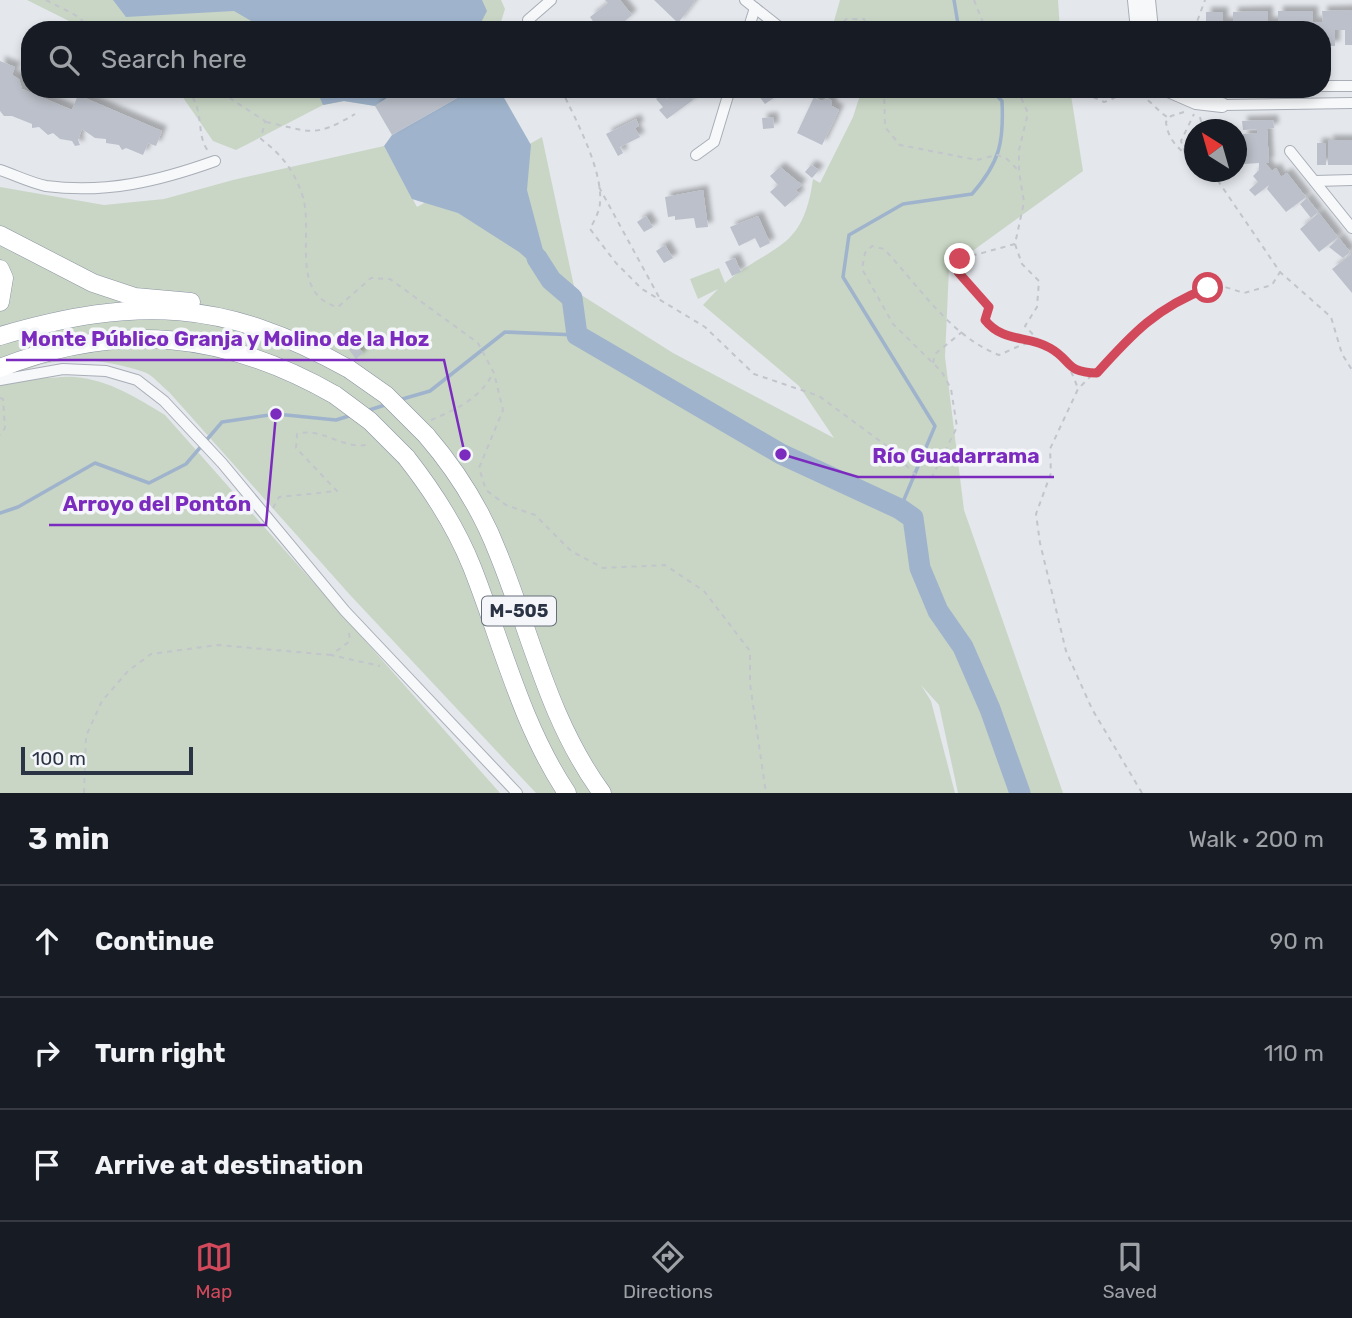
<!DOCTYPE html>
<html lang="en">
<head>
<meta charset="utf-8">
<style>
  :root { --surface:#171b24; --page:#242831; --text:#f1f3f6; --muted:#9ea1a6; --line:#363941; --accent:#d1495b }
  body { margin:0; font-family:Rubik,sans-serif; background:var(--page); color:var(--text) }
  .compass { position:absolute; left:1184px; top:119px; width:63px; height:63px; border-radius:50%; background:var(--surface); box-shadow:0 4px 10px #0003; rotate:323deg }
  .scale { position:absolute; left:21px; bottom:18px; width:172px; box-sizing:border-box; padding-left:7px; border:4px solid #2b3445; border-top:0; font-size:19px; line-height:24px; white-space:nowrap; color:#2b3445; -webkit-text-stroke:5px #f4f6f9; paint-order:stroke }
  .stop { position:absolute; width:21px; height:21px; margin:-16px; border:5px solid #d1495b; border-radius:50%; background:#fff }
  .stop.end { background:#d1495b; border-color:#fff; box-shadow:0 2px 7px #0008 }
  .list { margin:0; padding:0; list-style:none }
  h2 { display:flex; justify-content:space-between; align-items:center; height:91px; margin:0; padding:0 28px; font-size:30px }
  h2 small { font-size:23px; font-weight:400; color:var(--muted) }
  .list li { display:grid; grid-template-columns:46px 1fr auto; gap:21px; align-items:center; box-sizing:border-box; height:112px; padding:0 28px; border-top:2px solid var(--line) }
  .list b { display:block; font-size:26px; white-space:nowrap }
  .list em { font-size:23px; font-style:normal; color:var(--muted) }
  .icon { flex:none; width:38px; height:38px; fill:none; stroke:currentColor; stroke-width:2; stroke-linecap:round; stroke-linejoin:round }
  .map { position:relative; flex:none; width:1352px; height:793px; overflow:hidden }
  .search { position:absolute; background:var(--surface); box-shadow:0 4px 10px #0003; left:21px; right:21px; top:21px; height:77px; display:flex; align-items:center; gap:18px; box-sizing:border-box; padding:0 24px; border-radius:28px; color:var(--muted); font-size:26px }
  .sheet { height:427px; background:var(--surface) }
  nav { display:flex; justify-content:space-around; align-items:center; box-sizing:border-box; height:98px; border-top:2px solid var(--line); background:var(--surface); font-size:19px; color:var(--muted) }
  nav a { display:grid; justify-items:center; gap:4px }
  nav .on { color:var(--accent) }
  .map>svg:first-child { display:block }
  .green { fill:#c9d6c5 }
  .water { fill:#9fb4cc }
  .lines { fill:none; stroke-linecap:round; stroke-linejoin:round }
  .stream { stroke:#9fb4cc; stroke-width:3.5 }
  .river { stroke:#9fb4cc; stroke-width:21 }
  .building { fill:#bbc0ca; filter:url(#shadow) }
  .minor-casing { stroke:#a9aeb7; stroke-width:12 }
  .tertiary-casing { stroke:#a9aeb7; stroke-width:16 }
  .trunk-casing { stroke:#8b94a3; stroke-width:19 }
  .path { stroke:#c2c5cb; stroke-width:2; stroke-dasharray:5 5; stroke-linecap:butt }
  .minor { stroke:#f7f8fa; stroke-width:10 }
  .tertiary { stroke:#f7f8fa; stroke-width:14 }
  .trunk { stroke:#fff; stroke-width:18 }
  .trunk-bridge-casing { stroke:#8b94a3; stroke-width:19; stroke-linecap:butt }
  .trunk-bridge { stroke:#fff; stroke-width:18 }
  .route { stroke:#d1495b; stroke-width:9 }
  .labels { text-anchor:middle; dominant-baseline:central; stroke-width:7; stroke-linejoin:round; paint-order:stroke }
  .shield { fill:#f4f6f9; stroke:#676e7b; stroke-width:2 }
  .shield-label { font-size:18px; font-weight:bold; fill:#2b3445 }
  .leader { fill:none; stroke:#7b2cbf; stroke-width:2.5 }
  .callout-dot { fill:#7b2cbf; stroke:#f4f6f9; stroke-width:2.5 }
  .callout-label { font-size:21px; text-anchor:middle; font-weight:bold; fill:#7b2cbf; stroke:#f4f6f9; stroke-width:7; stroke-linejoin:round; paint-order:stroke }
</style>
</head>
<body>
<div class="map">
<svg width="1352" height="793" viewBox="0 0 1352 793">
  <defs>
    <filter id="shadow"><feDropShadow dx="5" dy="-5" stdDeviation="2" flood-color="#0004"/></filter>
  </defs>
  <rect width="100%" height="100%" fill="#e4e7ec"/>
  <g class="green">
    <path d="M27,0H501L505,9L499,28L479,26L477,30H79L69,21Z"/>
    <path d="M840,0H1058L1060,30H840L834,21Z"/>
    <path d="M168,89H403L375,106L344,101L323,105L236,150L213,141L182,96Z"/>
    <path d="M862,89H1070L1083,171L949,268L945,357L964,510L1063,793H958L939,705L921,685L931,701L955,793H536L351,596L169,392C161,386 153,375 144,372C106,359 58,354 22,372C44,383 53,375 75,377C109,380 137,398 165,415L500,793H0V187L104,205L164,199L233,180L384,146L417,207L542,137L575,291L673,353L834,438L799,386L703,305L718,289L698,299L690,279L719,268L725,283C773,243 803,252 813,179L820,183L853,117Z"/>
  </g>
  <g class="water">
    <path d="M113,0H482L487,11L477,30H267L234,11L126,17Z"/>
    <path d="M316,89H401L375,106L344,101L323,105Z"/>
    <path d="M473,89H499L531,145L527,190L551,280L519,252L458,213L412,199L384,146L392,135Z"/>
  </g>
  <g class="lines">
    <g class="stream">
      <path d="M954,0L959,30"/>
      <path d="M399,400L430,391L505,332L577,335"/>
      <path d="M366,411L385,405"/>
      <path d="M900,509L935,426L843,277L849,235L903,204L972,194C1000,162 1004,142 1002,101L990,89"/>
      <path d="M0,513L18,507L95,463L149,483L186,464L222,422L276,414L336,420L352,415"/>
    </g>
    <path class="river" d="M537,258L551,280L572,298L577,335L781,454L900,509L913,518L920,568L938,611L963,647L990,709L1020,793"/>
  </g>
  <g class="building">
    <path d="M605,0H620L632,15L614,30L610,25L599,30L590,17L608,3Z"/>
    <path d="M654,0H693L695,1L678,23Z"/>
    <path d="M1352,10V45H1345V30H1335V46H1322V30H1206V12H1223V22H1233V12L1268,11V22H1278V11H1313V22H1323L1322,11Z"/>
    <path d="M0,61L15,67L12,75L19,79L22,89L72,110L78,95L162,131L156,146L148,143L143,155L126,148L122,150L119,145L106,143V139L95,138L82,129L78,140L80,145L75,146L72,141L60,139L53,133L48,135L39,127L32,128V124L12,116H4L0,111Z"/>
    <path d="M401,89H473L392,135L375,106Z"/>
    <path d="M678,89L685,90L693,100L667,119L659,110L663,107L656,99L662,94L667,99Z"/>
    <path d="M761,89H774L778,95L765,104L758,95L763,92Z"/>
    <path d="M814,97L822,101L827,98L831,100L832,106L839,110L822,145L797,133Z"/>
    <path d="M773,117L774,128L763,129L762,118Z"/>
    <path d="M636,119L639,126L635,128L640,137L620,147L623,153L618,156L606,134Z"/>
    <path d="M1273,120L1274,128L1267,129L1269,163H1265L1272,171L1276,168L1281,177L1287,173L1306,197L1286,212L1267,189L1269,185L1255,196L1249,190L1258,182L1253,176L1259,170V163L1244,164L1243,134L1257,133V129L1243,130L1242,121Z"/>
    <rect x="1328" y="140" width="24" height="25"/>
    <rect x="1317" y="143" width="9" height="22"/>
    <path d="M811,165L819,170L812,178L805,172Z"/>
    <path d="M780,167L802,185L796,190L800,194L785,207L770,192L778,185L770,176Z"/>
    <path d="M703,190L708,227L696,228L694,218L675,220V216L668,217L665,197Z"/>
    <path d="M1307,198L1318,212L1311,218L1300,204Z"/>
    <path d="M1319,213L1338,237L1319,252L1300,229Z"/>
    <path d="M646,216L653,227L644,232L637,222Z"/>
    <path d="M758,216L770,243L760,248L755,238L739,246L730,227Z"/>
    <path d="M1339,238L1350,252L1343,258L1329,247Z"/>
    <path d="M665,245L673,258L664,263L656,251Z"/>
    <path d="M1352,254V293L1332,269Z"/>
    <path d="M735,258L741,272L732,276L725,262Z"/>
    <path d="M354,341L363,353L356,359L346,346Z"/>
  </g>
  <g class="lines">
    <defs>
      <g id="minor">
        <path d="M745,0L783,30"/>
        <path d="M528,20L551,0"/>
        <path d="M748,30L755,8"/>
        <path d="M1322,86H1352"/>
        <path d="M1222,105L1352,103"/>
        <path d="M1290,151L1352,228"/>
        <path d="M696,155L714,142L730,89"/>
        <path d="M0,170C15,175 31,183 46,186C106,194 159,181 215,161"/>
        <path d="M1315,181L1352,180"/>
        <path d="M0,380L63,369L106,371L137,380L164,401L222,463L345,611L517,793"/>
      </g>
      <g id="tertiary">
        <path d="M1135,0L1138,30"/>
        <path d="M1148,0L1151,30"/>
        <path d="M1166,89L1196,102L1222,105"/>
      </g>
      <g id="trunk">
        <path d="M0,235L93,283L135,297L191,302"/>
        <path d="M0,269L4,278L0,302"/>
        <path d="M0,336C137,296 224,299 349,369"/>
        <path d="M0,368C119,321 225,332 335,395"/>
        <path d="M426,435C457,471 481,509 498,553C531,634 549,721 602,793"/>
        <path d="M406,457C432,490 456,527 472,567C502,643 521,724 567,793"/>
      </g>
    </defs>
    <use href="#minor" class="minor-casing"/>
    <use href="#tertiary" class="tertiary-casing"/>
    <use href="#trunk" class="trunk-casing"/>
    <g class="path">
      <path d="M46,0L79,17L90,30"/>
      <path d="M974,0L986,30"/>
      <path d="M838,30L846,19H864L869,30"/>
      <path d="M1194,30L1205,0"/>
      <path d="M187,89C206,112 195,133 208,151"/>
      <path d="M224,89L231,99L265,121L261,139C282,155 293,169 302,194C315,231 288,294 338,307L371,278L390,279L478,343L494,373L503,410L479,468L486,490L506,505L535,515L571,551L603,568L665,565L704,591L750,651V684L766,793"/>
      <path d="M561,89C575,118 607,177 599,209C597,216 593,223 590,229L616,263L642,289L705,327L754,374L819,396L884,444L918,477H932L957,427L951,389L942,372L893,324L862,269L865,253L872,246L884,249C919,286 950,336 999,355C1009,351 1021,344 1031,343C1058,341 1071,368 1078,389"/>
      <path d="M884,89L885,127L900,145L977,160L997,155L1007,159L1018,170"/>
      <path d="M1017,89L1028,113L1019,150V172L1024,202L1015,244L1022,264L1039,281L1037,307L1025,326L1042,344"/>
      <path d="M1087,89L1093,97L1104,102C1112,100 1118,95 1125,93C1144,88 1155,111 1169,118"/>
      <path d="M1184,112L1171,116L1166,122C1168,141 1180,150 1194,161"/>
      <path d="M1200,117L1203,130"/>
      <path d="M266,122C310,131 313,139 355,114"/>
      <path d="M1185,153L1181,141L1194,114"/>
      <path d="M1212,172L1280,272L1331,317L1342,354L1352,370"/>
      <path d="M599,187L660,299"/>
      <path d="M1015,244L960,259L958,272L989,307L985,320C997,335 1011,338 1029,343"/>
      <path d="M933,363L935,354L962,332"/>
      <path d="M1071,368L1096,373"/>
      <path d="M0,398L3,399L5,428L0,435"/>
      <path d="M431,420C455,410 479,399 492,375"/>
      <path d="M273,508L279,497L337,491L296,448L297,434C322,426 345,452 370,444"/>
      <path d="M349,633L350,641L331,655L380,666"/>
      <path d="M84,793L86,736L102,701L128,671L151,654L218,645L331,655"/>
      <path d="M1142,793L1092,709L1066,651L1040,543L1036,514L1051,473L1050,449L1078,389L1142,324L1179,299L1207,288L1225,287L1244,293L1272,285L1280,272"/>
    </g>
    <use href="#minor" class="minor"/>
    <use href="#tertiary" class="tertiary"/>
    <use href="#trunk" class="trunk"/>
    <defs>
      <g id="trunk-bridge">
        <path d="M349,369L386,395L426,435"/>
        <path d="M335,395L370,421L406,457"/>
      </g>
    </defs>
    <use href="#trunk-bridge" class="trunk-bridge-casing"/>
    <use href="#trunk-bridge" class="trunk-bridge"/>
  </g>
  <g class="lines">
    <path class="route" d="M960,259L958,272L989,307L985,320C1003,343 1028,335 1050,348C1073,361 1064,372 1097,373C1132,334 1157,307 1208,288"/>
  </g>
  <g class="labels">
    <rect class="shield" x="482" y="596.5" width="74" height="29" rx="5"/>
    <g class="shield-label">
      <text x="519" y="611">M-505</text>
    </g>
  </g>
  <path class="leader" d="M465 455L444 360H6M781 454L858 477H1054M276 414L266 525H49"/>
  <g class="callout-dot">
    <circle cx="465" cy="455" r="7"/>
    <circle cx="781" cy="454" r="7"/>
    <circle cx="276" cy="414" r="7"/>
  </g>
  <g class="callout-label">
    <text x="225" y="346">Monte Público Granja y Molino de la Hoz</text>
    <text x="956" y="463">Río Guadarrama</text>
    <text x="157" y="511">Arroyo del Pontón</text>
  </g>
</svg>
<svg class="compass" viewBox="-18 -18 36 36"><path d="M0-13l5 13h-10z" fill="#e53935"/><path d="M0 13l5-13h-10z" fill="#9ea1a6"/></svg>
<div class="scale">100 m</div>
<div class="stop" style="left:1208px;top:288px"></div>
<div class="stop end" style="left:960px;top:259px"></div>
<div class="search"><svg class="icon" aria-label="search" viewBox="0 0 24 24"><circle cx="10" cy="10" r="6"/><path d="M15 15l6 6"/></svg>Search here</div>
</div>
<section class="sheet">
<h2>3 min<small>Walk · 200 m</small></h2>
<ul class="list">
<li><svg class="icon" aria-label="ahead" viewBox="0 0 24 24"><path d="M12 20V5M6 11l6-6 6 6"/></svg><div><b>Continue</b></div><em>90 m</em></li>
<li><svg class="icon" aria-label="right" viewBox="0 0 24 24"><path d="M7 20v-9h11M14 6l5 5-5 5"/></svg><div><b>Turn right</b></div><em>110 m</em></li>
<li><svg class="icon" aria-label="arrive" viewBox="0 0 24 24"><path d="M6 21V4h12l-3 4 3 4H6"/></svg><div><b>Arrive at destination</b></div></li>
</ul>
</section>
<nav>
<a class="on"><svg class="icon" aria-label="map" viewBox="0 0 24 24"><path d="M3 6l6-2 6 2 6-2v14l-6 2-6-2-6 2zM9 4v14M15 6v14"/></svg>Map</a>
<a><svg class="icon" aria-label="directions" viewBox="0 0 24 24"><path d="M12 3l9 9-9 9-9-9zM9 14v-3h6M13 9l2 2-2 2"/></svg>Directions</a>
<a><svg class="icon" aria-label="saved" viewBox="0 0 24 24"><path d="M7 4h10v16l-5-4-5 4z"/></svg>Saved</a>
</nav>
</body>
</html>
